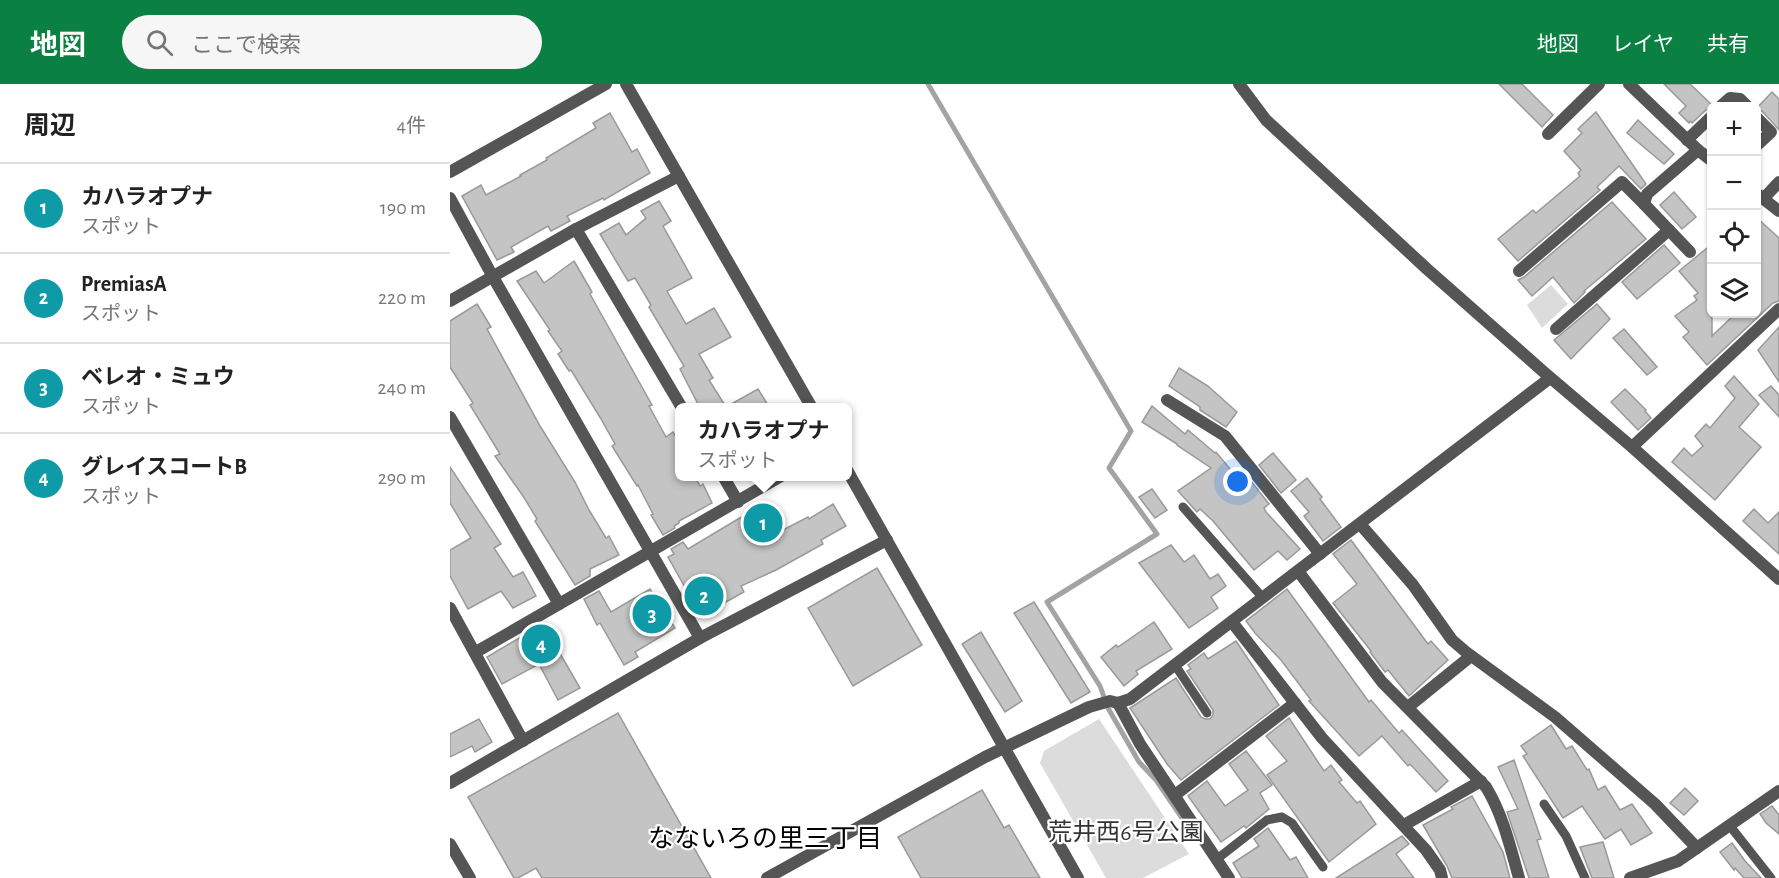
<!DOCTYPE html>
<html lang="ja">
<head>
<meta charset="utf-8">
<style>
  :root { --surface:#fff; --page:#f6f6f6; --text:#222; --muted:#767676; --line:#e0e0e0; --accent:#0b8043 }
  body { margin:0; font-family:"Alegreya Sans","Noto Sans JP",sans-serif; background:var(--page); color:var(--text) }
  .controls { position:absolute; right:18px; top:18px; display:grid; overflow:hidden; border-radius:9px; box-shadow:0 2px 4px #0004 }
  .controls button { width:54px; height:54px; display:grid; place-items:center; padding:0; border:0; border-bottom:2px solid var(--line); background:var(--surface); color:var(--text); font:30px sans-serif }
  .you { position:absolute; left:788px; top:398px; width:21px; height:21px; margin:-15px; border:4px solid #fff; border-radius:50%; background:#1a73e8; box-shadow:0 0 0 9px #1a73e833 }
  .badge { display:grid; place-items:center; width:39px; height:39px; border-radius:50%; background:var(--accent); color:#fff; font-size:20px; font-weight:700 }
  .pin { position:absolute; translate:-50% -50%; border:3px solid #fff; box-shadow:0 2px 6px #0006 }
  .popup { position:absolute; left:225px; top:319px; width:177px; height:78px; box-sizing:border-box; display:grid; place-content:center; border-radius:9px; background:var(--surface); filter:drop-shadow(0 2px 4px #0005); font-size:20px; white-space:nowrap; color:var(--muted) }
  .popup b { font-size:22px; color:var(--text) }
  .popup::after { content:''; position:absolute; left:50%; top:100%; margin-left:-12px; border:12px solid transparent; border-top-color:var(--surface) }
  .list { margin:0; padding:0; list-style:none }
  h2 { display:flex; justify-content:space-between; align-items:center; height:78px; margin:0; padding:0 24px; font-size:26px }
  h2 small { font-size:20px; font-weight:400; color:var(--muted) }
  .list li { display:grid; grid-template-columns:39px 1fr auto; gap:18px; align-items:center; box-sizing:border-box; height:90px; padding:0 24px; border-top:2px solid var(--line) }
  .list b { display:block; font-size:22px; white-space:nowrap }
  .list p { margin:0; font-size:20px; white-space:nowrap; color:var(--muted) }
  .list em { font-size:20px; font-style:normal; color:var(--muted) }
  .icon { flex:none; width:33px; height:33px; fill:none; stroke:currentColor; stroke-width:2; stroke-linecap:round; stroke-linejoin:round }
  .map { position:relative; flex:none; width:1329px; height:794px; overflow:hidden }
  header { display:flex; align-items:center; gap:36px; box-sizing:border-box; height:84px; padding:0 30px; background:var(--accent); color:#fff }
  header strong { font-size:28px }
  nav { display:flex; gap:33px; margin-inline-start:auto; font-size:21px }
  .search { width:420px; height:54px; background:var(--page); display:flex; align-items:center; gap:15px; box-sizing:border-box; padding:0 21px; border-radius:33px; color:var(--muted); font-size:22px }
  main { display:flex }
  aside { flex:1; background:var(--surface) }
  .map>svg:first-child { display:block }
  .green { fill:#dcdcdc }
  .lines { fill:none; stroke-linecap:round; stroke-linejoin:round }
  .stream { stroke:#a3a3a3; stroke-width:5 }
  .building { fill:#c4c4c4; stroke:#999; stroke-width:1.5 }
  .service { stroke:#555; stroke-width:9 }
  .minor { stroke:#555; stroke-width:12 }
  .tertiary { stroke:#555; stroke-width:12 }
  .labels { text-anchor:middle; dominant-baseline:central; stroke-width:4.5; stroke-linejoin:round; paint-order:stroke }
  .park-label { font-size:24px; fill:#333; stroke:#fff }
  .neighbourhood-label { font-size:26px; fill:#000; stroke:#fff }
</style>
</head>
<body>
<header>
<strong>地図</strong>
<div class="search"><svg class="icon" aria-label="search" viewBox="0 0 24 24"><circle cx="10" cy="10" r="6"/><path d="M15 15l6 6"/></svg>ここで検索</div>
<nav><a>地図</a><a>レイヤ</a><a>共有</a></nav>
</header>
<main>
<aside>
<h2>周辺<small>4件</small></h2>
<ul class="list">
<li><span class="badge" style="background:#0f9aa8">1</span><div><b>カハラオプナ</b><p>スポット</p></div><em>190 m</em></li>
<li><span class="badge" style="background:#0f9aa8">2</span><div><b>PremiasA</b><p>スポット</p></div><em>220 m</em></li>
<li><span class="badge" style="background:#0f9aa8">3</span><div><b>ベレオ・ミュウ</b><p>スポット</p></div><em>240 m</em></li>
<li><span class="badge" style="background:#0f9aa8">4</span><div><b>グレイスコートB</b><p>スポット</p></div><em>290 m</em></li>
</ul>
</aside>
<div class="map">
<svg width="1329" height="794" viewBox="0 0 1329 794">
  <rect width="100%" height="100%" fill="#fff"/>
  <g class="green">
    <path d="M1101,201L1118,220L1092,244L1077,221Z"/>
    <path d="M649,635L739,770L693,794H656L590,679L594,667Z"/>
  </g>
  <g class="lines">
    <path class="stream" d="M478,0L681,347L659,384L707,450L597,518L650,602L658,624L689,678L706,696L747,756"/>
  </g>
  <g class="building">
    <path d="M1049,0H1072L1103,31L1092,43Z"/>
    <path d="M1214,0H1240L1262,21V24L1256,26L1242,39L1240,37L1239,39L1229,29L1236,22Z"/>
    <path d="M1322,8L1329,15V46L1312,27L1306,25Z"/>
    <path d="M1146,28L1196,100L1191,105L1169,82L1147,103L1150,106L1068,177L1048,155L1083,126L1086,129L1130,92L1128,89L1131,86L1114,67L1132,49L1128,45Z"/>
    <path d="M160,29L182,68L187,65L200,89L154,116L153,114L117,132L120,137L101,147L98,142L61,163L64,168L47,176L12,112L31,101L36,111L71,92L70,91L97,76L96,74L146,44L143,39Z"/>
    <path d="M1188,36L1224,70L1214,80L1177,49Z"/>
    <path d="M1224,108L1246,133L1232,145L1210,121Z"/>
    <path d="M209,117L221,137L213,142L242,194L217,207L236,240L264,224L281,253L249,270L263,294L259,296L276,323L308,305L320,324H250L230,285L234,282L199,223L201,221L185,194L178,197L150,150L169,139L176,151L196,134L191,127Z"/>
    <path d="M1162,118L1196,155L1134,207L1135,208L1124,219L1103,193L1082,212L1068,196L1074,193Z"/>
    <path d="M1306,133L1329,154V217L1323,219L1257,281L1233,253L1239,248L1225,232L1247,216L1244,212L1248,209L1229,187L1262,160V252L1285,230H1306Z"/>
    <path d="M1214,161L1230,179L1187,215L1172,198Z"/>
    <path d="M124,177L142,208L140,210L202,321L199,322L216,353L223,348L229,357V393H245L250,402L253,400L262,419L229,437V439L224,442L225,444L213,451L201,431L203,430L188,401L187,402L162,362L165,360L151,335L121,286L119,287L108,270L112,267L98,247L100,246L67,197L86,187L94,199Z"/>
    <path d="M27,220L41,243L37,245L90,342L125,398L139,426L156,454L159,452L169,471L140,485V492L125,501L85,437L87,435L73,412L45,372L50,370L20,321L23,319L0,283V237Z"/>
    <path d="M1147,220L1160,235L1121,275L1104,256Z"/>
    <path d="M1329,243V298L1308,266Z"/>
    <path d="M1174,245L1207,283L1197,291L1163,254Z"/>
    <path d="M729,284L758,302L787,328L776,343L750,326V323L719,302Z"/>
    <path d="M1284,292L1309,320L1289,343L1311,363L1265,416L1222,378L1234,364L1242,372L1253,362L1245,352L1256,340L1260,344L1285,314L1275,302Z"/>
    <path d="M1321,302L1329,311V333L1309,311Z"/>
    <path d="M1175,305L1196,326L1195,327L1201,334L1188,346L1161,318Z"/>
    <path d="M702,322L735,350L738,346L765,369L766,368L790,397L797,392L819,420L814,424L816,428L850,465L837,476L828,467L804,486L763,437L750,425L747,428L728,407L761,384L727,361V360L692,338Z"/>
    <path d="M823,369L846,396L831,409L809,381Z"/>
    <path d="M0,383L51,460L44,464L63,493L73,488L86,512L63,524L51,507L18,525L0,492V466L21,454L0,419Z"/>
    <path d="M857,394L872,413L870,415L891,443L873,457L854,432L859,428L841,407Z"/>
    <path d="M702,405L717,426L705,434L689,413Z"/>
    <path d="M383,420L396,442L371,456L373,460L326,486L291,502L294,508L251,532L218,473L224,470L221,465L233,458L238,465L288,435L318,421L333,446L358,433L359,435Z"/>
    <path d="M1304,425L1318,439L1329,428V470L1293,437Z"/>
    <path d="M901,456L978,560L981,557L998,576L959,612L938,586L935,588L920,568L921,567L883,519L907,500L883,470Z"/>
    <path d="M721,461L734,478L744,471L760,495L768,490L776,502L761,513L768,524L739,544L689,479Z"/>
    <path d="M427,484L472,561L403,602L358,524Z"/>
    <path d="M200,505L225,544L185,568L188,573L174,581L150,539L147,541L134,515L149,507L161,528Z"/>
    <path d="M837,505L919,618L921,616L949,649L952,646L998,697L986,708L960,680L958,682L932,652L909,672L859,617L861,616L831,576L805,549L796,537Z"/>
    <path d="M584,518L640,608L621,619L564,529Z"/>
    <path d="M704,538L722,565L686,587L688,590L674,602L651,573L666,561L668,563Z"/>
    <path d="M93,540L130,604L108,616L89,580L52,600L37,573Z"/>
    <path d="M531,548L572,617L555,628L512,560Z"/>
    <path d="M786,557L829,621L731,696L717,680L680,624L726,594L751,633L755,635H760L763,631V626L737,587L741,585L738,581L754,569L758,575Z"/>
    <path d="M168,629L261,794H92L86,784L68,794H64L18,713Z"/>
    <path d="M839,634L874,687L881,681L892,696L889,698L907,719L910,717L926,740L879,778L817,691L837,677L816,652Z"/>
    <path d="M29,635L42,658L25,668L22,662L0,673V650Z"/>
    <path d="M1101,641L1116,665L1122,662L1137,686L1139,685L1148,706L1155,702L1170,726L1182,720L1202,749L1181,761L1171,745L1155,755L1132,722L1113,734L1073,672L1077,670L1071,662Z"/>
    <path d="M796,667L822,701L810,709L819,725L796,744L794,742L771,758L738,712L757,697L775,722L798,706L779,680Z"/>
    <path d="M1064,676L1091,755L1087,756L1099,794H1079L1057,728L1068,725L1048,683Z"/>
    <path d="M1235,704L1248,717L1234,731L1220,719Z"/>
    <path d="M532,706L554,744L559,741L590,794H471L448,753Z"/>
    <path d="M1022,712L1053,768L1060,794H1002L997,782L973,741L1003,725L1001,723Z"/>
    <path d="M1322,722L1329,731V750L1316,739L1310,730Z"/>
    <path d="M818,744L840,776L846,773L858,794H792L783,779L809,762L804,755Z"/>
    <path d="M952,752L959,760L946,770L964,794H886Z"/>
    <path d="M1153,758L1164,794H1142L1130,763Z"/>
    <path d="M1282,759L1295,777L1311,794H1294L1285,784L1284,786L1270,768Z"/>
  </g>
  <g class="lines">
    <g class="service">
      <path d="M733,423L813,514"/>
      <path d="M725,581L757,629"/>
      <path d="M1094,720L1116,752L1135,794"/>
      <path d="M1280,742L1321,794"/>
      <path d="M767,775L817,736L832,733L842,739L873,783"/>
    </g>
    <g class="minor">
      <path d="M1179,0L1248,66L1262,77"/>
      <path d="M1271,22L1280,14L1290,15L1297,22"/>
      <path d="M1306,33L1321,48L1306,62"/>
      <path d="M1098,50L1149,0"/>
      <path d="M1237,56L1262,32"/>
      <path d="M0,88L156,0"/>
      <path d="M1306,109L1329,127"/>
      <path d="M0,114L43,193L250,554"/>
      <path d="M1314,114L1329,98"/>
      <path d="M126,145L232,324"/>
      <path d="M1240,168L1194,120L1197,110L1248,66"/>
      <path d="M1069,187L1172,98L1194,120"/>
      <path d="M0,217L126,145L229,92"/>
      <path d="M1106,245L1219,146"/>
      <path d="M717,316L775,352L870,470"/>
      <path d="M0,333L109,520"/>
      <path d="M1182,363L1329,225"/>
      <path d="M273,392L288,418"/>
      <path d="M910,440L963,501L1002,556L1016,568L1105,633L1205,720L1247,764"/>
      <path d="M848,487L932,598L1036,703C1053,731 1060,762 1069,794"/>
      <path d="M0,524L73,657"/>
      <path d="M782,538L872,654L976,766L990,786L992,794"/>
      <path d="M26,568L331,392"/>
      <path d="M668,619L690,660L779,794"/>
      <path d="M958,623L1021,572"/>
      <path d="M725,711L845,619"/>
      <path d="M954,741L1031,697"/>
      <path d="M1180,794L1228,777L1329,707"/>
    </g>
    <g class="tertiary">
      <path d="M176,0L362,324"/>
      <path d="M789,0L816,36L977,185L1096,290L1182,363L1329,495"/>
      <path d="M397,386L628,794"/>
      <path d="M0,699L250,554L437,456"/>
      <path d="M0,760L20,794"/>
      <path d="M317,794L535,673L639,623L660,617L668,619L680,615L1100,294"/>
    </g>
  </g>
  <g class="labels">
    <g class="park-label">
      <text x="676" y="749">荒井西6号公園</text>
    </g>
    <g class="neighbourhood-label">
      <text x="315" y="755">なないろの里三丁目</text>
    </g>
  </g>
</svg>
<div class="controls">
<button>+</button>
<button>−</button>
<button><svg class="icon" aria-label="locate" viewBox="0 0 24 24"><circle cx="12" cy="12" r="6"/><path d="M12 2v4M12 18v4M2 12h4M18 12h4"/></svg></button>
<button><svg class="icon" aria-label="layers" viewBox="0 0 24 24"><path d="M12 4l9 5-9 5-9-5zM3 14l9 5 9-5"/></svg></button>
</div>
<div class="you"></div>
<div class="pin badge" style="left:313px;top:439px;background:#0f9aa8">1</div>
<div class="popup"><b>カハラオプナ</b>スポット</div>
<div class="pin badge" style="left:254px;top:512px;background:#0f9aa8">2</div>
<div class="pin badge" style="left:202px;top:530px;background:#0f9aa8">3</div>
<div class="pin badge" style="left:91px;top:560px;background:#0f9aa8">4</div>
</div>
</main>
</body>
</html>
